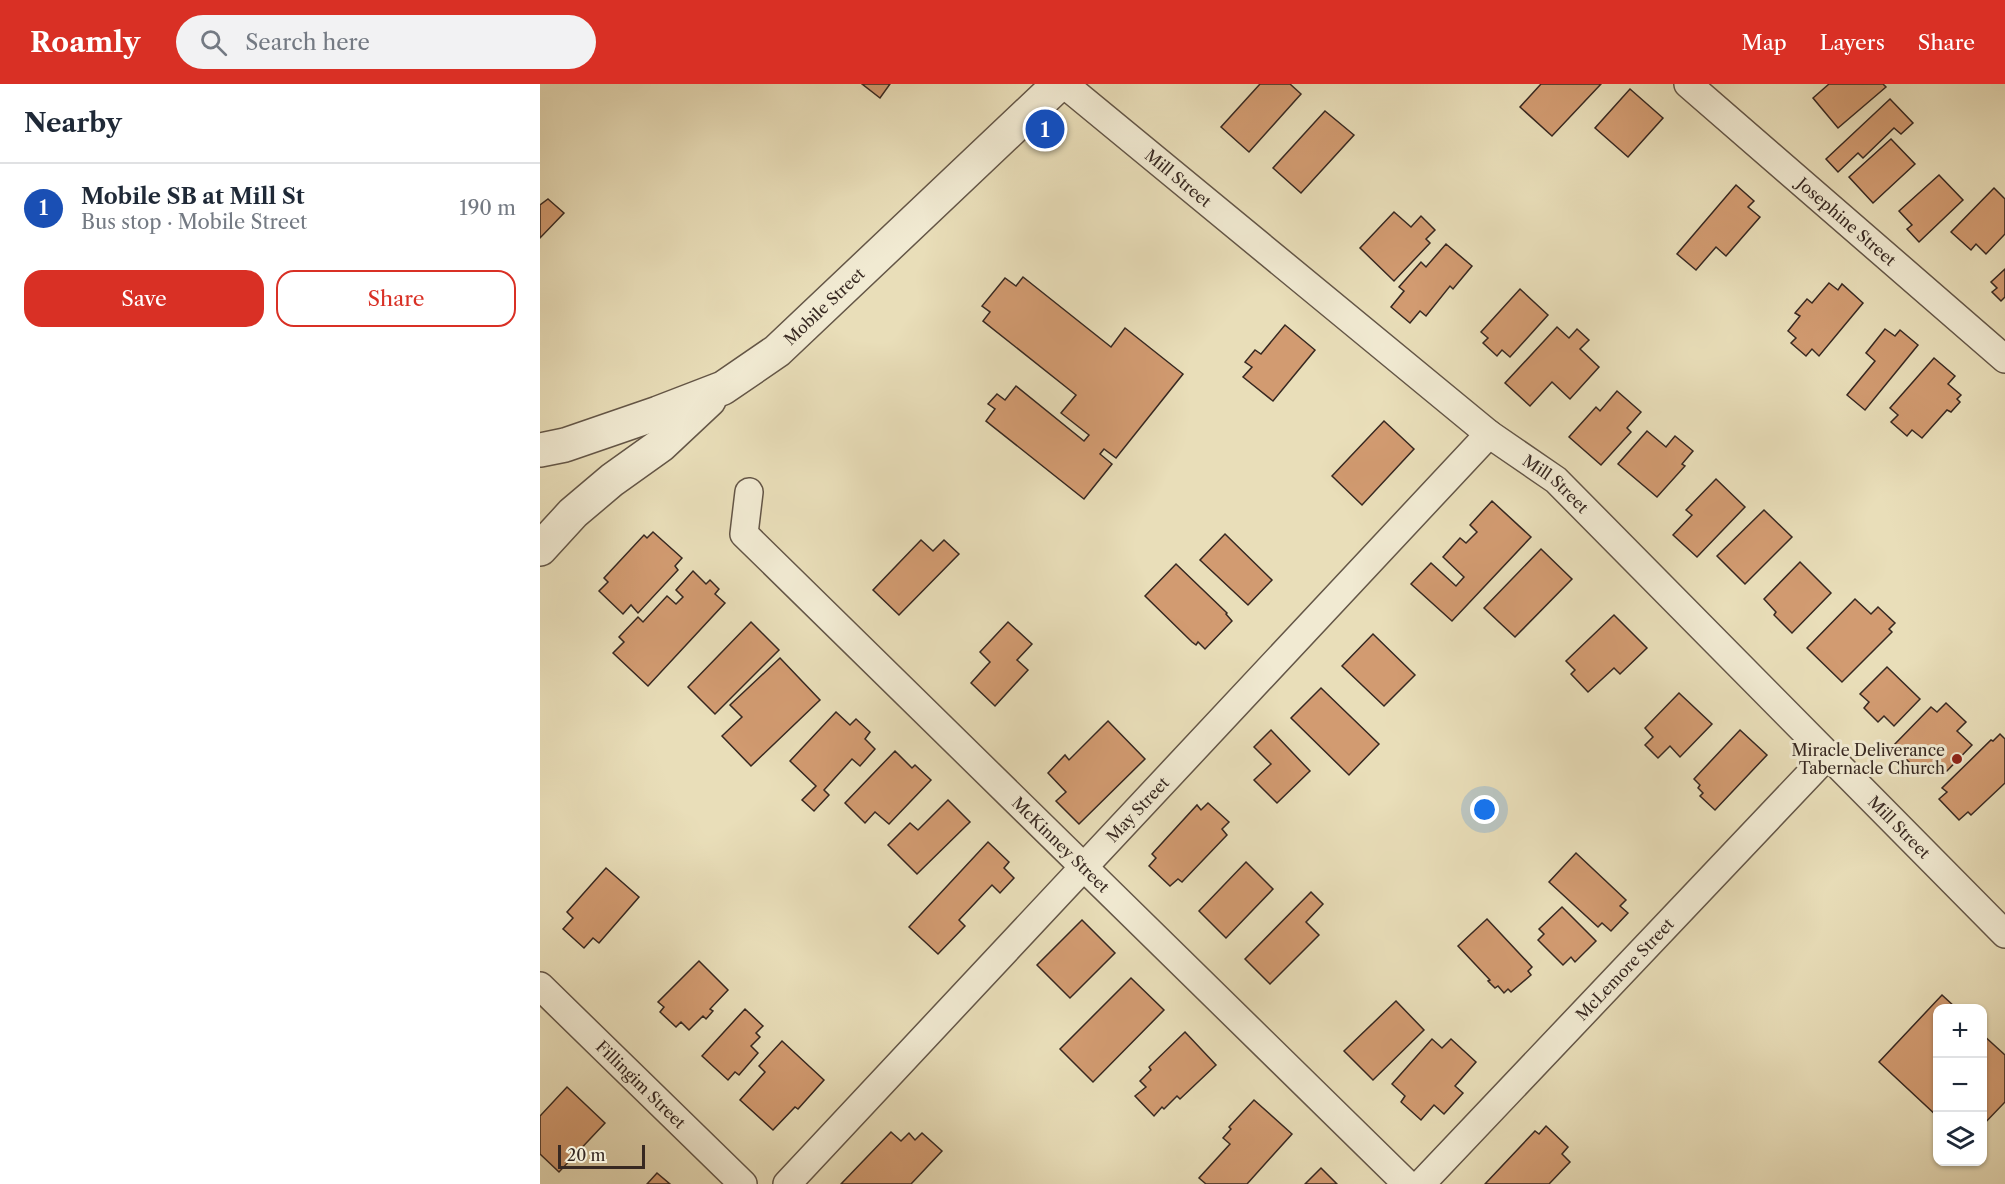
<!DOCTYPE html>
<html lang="en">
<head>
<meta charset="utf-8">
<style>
  :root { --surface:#fff; --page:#f2f2f3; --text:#1f2937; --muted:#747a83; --line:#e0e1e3; --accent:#d93025 }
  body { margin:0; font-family:"Libre Caslon Text",serif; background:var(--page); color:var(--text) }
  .controls { position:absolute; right:18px; bottom:18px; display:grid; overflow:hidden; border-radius:12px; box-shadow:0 2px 4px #0004 }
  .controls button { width:54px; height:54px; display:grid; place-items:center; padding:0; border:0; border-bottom:2px solid var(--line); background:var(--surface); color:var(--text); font:30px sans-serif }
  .scale { position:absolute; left:18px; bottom:15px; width:87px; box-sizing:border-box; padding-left:6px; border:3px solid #372821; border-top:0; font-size:16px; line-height:21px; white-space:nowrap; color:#372821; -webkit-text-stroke:4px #f1ead2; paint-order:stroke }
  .you { position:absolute; left:945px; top:726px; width:21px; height:21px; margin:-15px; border:4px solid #fff; border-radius:50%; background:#1a73e8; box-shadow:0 0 0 9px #1a73e833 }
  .badge { display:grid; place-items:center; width:39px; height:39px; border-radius:50%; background:var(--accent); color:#fff; font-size:20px; font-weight:700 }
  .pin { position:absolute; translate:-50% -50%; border:3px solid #fff; box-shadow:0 2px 6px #0006 }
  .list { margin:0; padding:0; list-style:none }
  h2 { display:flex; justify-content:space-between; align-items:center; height:78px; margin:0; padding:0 24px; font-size:26px }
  h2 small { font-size:20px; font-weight:400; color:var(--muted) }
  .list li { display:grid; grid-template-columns:39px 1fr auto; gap:18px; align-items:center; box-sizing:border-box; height:90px; padding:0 24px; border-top:2px solid var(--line) }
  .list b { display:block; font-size:22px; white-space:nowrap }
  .list p { margin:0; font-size:20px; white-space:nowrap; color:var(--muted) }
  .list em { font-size:20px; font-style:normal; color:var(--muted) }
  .actions { display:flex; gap:12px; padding:18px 24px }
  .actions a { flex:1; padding:14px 0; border:2px solid var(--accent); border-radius:18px; text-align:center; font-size:21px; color:var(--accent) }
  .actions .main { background:var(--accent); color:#fff }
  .icon { flex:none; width:33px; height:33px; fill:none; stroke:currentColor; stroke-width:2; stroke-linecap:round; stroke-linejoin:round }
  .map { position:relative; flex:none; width:1465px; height:1100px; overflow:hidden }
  header { display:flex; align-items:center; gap:36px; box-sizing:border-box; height:84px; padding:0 30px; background:var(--accent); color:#fff }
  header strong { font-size:28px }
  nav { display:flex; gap:33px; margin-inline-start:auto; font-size:21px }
  .search { width:420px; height:54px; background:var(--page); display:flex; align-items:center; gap:15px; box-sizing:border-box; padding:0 21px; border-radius:33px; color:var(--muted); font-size:22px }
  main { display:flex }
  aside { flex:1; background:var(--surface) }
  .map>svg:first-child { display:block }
  .building { fill:#d29b71; stroke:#372821; stroke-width:1.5 }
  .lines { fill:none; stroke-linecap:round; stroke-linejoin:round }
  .minor-casing { stroke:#645647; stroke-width:30 }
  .tertiary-casing { stroke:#645647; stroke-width:36 }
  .minor { stroke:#f1ead2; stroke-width:27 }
  .tertiary { stroke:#f1ead2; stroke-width:33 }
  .poi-dot { fill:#8f2418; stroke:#f1ead2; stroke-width:2 }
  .labels { text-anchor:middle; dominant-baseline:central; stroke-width:6; stroke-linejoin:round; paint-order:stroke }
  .street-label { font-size:16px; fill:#372821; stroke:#f1ead2 }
  .poi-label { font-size:16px; fill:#372821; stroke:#f1ead2; text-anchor:end }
</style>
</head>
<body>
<header>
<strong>Roamly</strong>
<div class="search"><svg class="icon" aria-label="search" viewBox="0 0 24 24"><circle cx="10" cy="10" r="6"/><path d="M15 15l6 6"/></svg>Search here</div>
<nav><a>Map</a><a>Layers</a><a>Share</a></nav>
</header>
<main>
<aside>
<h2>Nearby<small></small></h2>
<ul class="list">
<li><span class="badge" style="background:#1a4fb4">1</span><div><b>Mobile SB at Mill St</b><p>Bus stop · Mobile Street</p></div><em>190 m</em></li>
</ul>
<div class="actions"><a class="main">Save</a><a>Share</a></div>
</aside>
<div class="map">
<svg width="1465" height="1100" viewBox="0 0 1465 1100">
  <rect width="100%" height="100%" fill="#e9deb9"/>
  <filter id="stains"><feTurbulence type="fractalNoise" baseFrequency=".00333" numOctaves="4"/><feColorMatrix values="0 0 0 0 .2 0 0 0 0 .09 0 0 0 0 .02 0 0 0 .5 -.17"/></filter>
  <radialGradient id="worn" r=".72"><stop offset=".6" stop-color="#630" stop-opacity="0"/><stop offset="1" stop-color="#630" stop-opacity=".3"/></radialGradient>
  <g class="building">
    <path d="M322,0H350L340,14Z"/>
    <path d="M720,0H750L761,10L709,68L681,43Z"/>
    <path d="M1001,0H1061L1012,52L980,23Z"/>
    <path d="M1289,0H1343L1346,3L1298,44L1273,14Z"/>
    <path d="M1090,5L1123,34L1088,73L1055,44Z"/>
    <path d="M1350,15L1373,39L1361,50L1354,44L1323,74L1318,69L1298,88L1286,75Z"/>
    <path d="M785,27L814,51L761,109L733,84Z"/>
    <path d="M1351,55L1375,80L1333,119L1309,93Z"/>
    <path d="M1399,91L1423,116L1379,158L1367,145L1372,141L1359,127Z"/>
    <path d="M1196,101L1214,117L1208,123L1220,133L1186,172L1176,163L1156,186L1137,170Z"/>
    <path d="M1454,104L1465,115V150L1446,170L1436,160L1431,166L1411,148Z"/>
    <path d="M8,115L24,129L0,154V121Z"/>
    <path d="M854,128L871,143L881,132L895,146L886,155L890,159L854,197L820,164Z"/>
    <path d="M906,160L932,182L913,205L910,202L886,232L880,227L870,239L851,223L864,207L859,203L881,178L886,183Z"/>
    <path d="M1465,185V213L1461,217L1452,208L1457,204L1451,198Z"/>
    <path d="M483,193L571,263L585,244L643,290L576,374L564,365L560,370L572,380L544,415L446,337L455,325L448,320L457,310L465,316L476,302L544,357L549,351L521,329L536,311L443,237L450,228L442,222L465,194L476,202Z"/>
    <path d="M1289,199L1298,206L1302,200L1323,219L1279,272L1272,265L1266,272L1251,259L1256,254L1248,247L1260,232L1255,229L1267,215L1272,219Z"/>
    <path d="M980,205L1008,231L970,273L962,266L957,272L943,259L948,254L941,248Z"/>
    <path d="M745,241L775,266L733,317L703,293L712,283L705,278L715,266L721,270Z"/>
    <path d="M1017,243L1029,254L1037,245L1049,256L1040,265L1059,283L1030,315L1012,298L990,322L965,299Z"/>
    <path d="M1345,245L1355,252L1360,246L1378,261L1325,326L1307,311L1335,277L1326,269Z"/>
    <path d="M1394,274L1415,292L1408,300L1421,311L1417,315L1420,318L1411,328L1407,326L1382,354L1372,346L1367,352L1351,338L1358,331L1350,324Z"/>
    <path d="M1077,307L1101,328L1087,344L1091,348L1061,381L1029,353L1056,323L1060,327Z"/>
    <path d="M844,337L874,365L822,421L792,392Z"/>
    <path d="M1107,347L1126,363L1135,352L1153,367L1142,380L1145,382L1117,413L1078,380Z"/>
    <path d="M1176,395L1205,423L1157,473L1133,451L1152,431L1146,426Z"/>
    <path d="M952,417L991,453L912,537L871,500L891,479L916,502L924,493L903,473L920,454L926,459L937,448L930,441Z"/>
    <path d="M1224,426L1252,453L1205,500L1177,472Z"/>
    <path d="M113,448L142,474L135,482L138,486L98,529L91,521L83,530L59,507L68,498L64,494L104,451L107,454Z"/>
    <path d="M685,450L732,496L708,521L660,476Z"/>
    <path d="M381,456L393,467L404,456L419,470L359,531L333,506Z"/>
    <path d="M1001,465L1032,495L975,553L944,524Z"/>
    <path d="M1260,478L1291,509L1252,549L1234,531L1236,528L1224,515Z"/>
    <path d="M636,480L687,529L686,530L692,537L665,565L658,558L656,561L652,558L605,512Z"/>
    <path d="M153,487L166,500L170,496L179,505L175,510L185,519L108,602L73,569L84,558L79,553L98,533L103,538L127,512L136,520L143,513L136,506Z"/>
    <path d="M1315,515L1331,530L1338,523L1355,539L1349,545L1352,548L1302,598L1267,564Z"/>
    <path d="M1074,531L1107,564L1080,590L1074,584L1048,608L1031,590L1035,586L1026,577Z"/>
    <path d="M211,538L239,566L175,630L148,603Z"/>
    <path d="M468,538L492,560L477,576L488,586L455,622L431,599L450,578L440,568Z"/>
    <path d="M833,550L875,591L844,622L802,582Z"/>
    <path d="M240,574L280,616L211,682L182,652L202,633L190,621Z"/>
    <path d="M1347,583L1380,615L1354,642L1344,632L1338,638L1324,624L1329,618L1320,610Z"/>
    <path d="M781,604L839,660L809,691L751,634Z"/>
    <path d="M1139,609L1172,640L1140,673L1130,662L1118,674L1105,661L1113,653L1105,644Z"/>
    <path d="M1406,619L1426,638L1417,647L1432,661L1405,689L1394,679L1382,691L1353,662L1391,623L1397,628Z"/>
    <path d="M296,628L310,641L316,635L330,648L325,655L335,665L320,682L312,675L284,706L289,711L274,727L262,716L276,702L250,677Z"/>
    <path d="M568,637L605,675L539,740L516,717L526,708L508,689L525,671L529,676Z"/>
    <path d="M731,646L770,687L737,719L714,696L731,680L714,663Z"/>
    <path d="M1200,646L1227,671L1175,726L1160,712L1163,709L1158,704L1160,701L1154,695Z"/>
    <path d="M1460,650L1465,655V699L1431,731L1428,728L1419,736L1399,715L1407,708L1402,704L1451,656L1453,657Z"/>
    <path d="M355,667L372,684L375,681L391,696L349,740L335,728L325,739L305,719Z"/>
    <path d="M408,716L430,738L377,790L348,761L370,739L378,746Z"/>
    <path d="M668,719L689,738L682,745L687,751L642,798L638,795L630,802L609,782L616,774L612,770L657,721L661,726Z"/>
    <path d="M448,758L469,778L464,784L474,794L460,809L452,801L419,836L425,842L398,870L369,843Z"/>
    <path d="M1036,769L1086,816L1080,822L1088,829L1071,847L1062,839L1058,843L1009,798Z"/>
    <path d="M706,778L733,805L686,854L659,827Z"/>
    <path d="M66,784L99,813L59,859L53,854L44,864L23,845L33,834L27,828Z"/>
    <path d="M771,808L783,820L766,838L779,851L730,900L705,875Z"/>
    <path d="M1022,823L1056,857L1035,878L1031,873L1023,881L998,856L1004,850L999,845Z"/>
    <path d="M947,835L992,883L988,887L991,891L971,908L968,905L964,909L958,902L955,904L948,897L950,896L918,862Z"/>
    <path d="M542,836L575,869L530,914L497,881Z"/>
    <path d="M159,877L188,906L170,925L173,927L166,935L163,932L149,946L141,938L136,943L120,928L124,923L118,918Z"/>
    <path d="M591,894L624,926L553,998L520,965Z"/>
    <path d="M1402,911L1416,924H1398V1033L1339,978Z"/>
    <path d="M856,917L884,946L833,996L804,967Z"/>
    <path d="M205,925L223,942L216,949L220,953L211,962L218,969L199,991L195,988L188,996L162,972Z"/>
    <path d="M645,948L676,981L640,1015L637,1012L624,1025L622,1023L614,1032L595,1012L606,1003L600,997L611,986L609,983Z"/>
    <path d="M1442,950L1465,971V1018L1442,1042Z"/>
    <path d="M892,955L902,964L911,955L936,978L915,1002L923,1009L904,1030L894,1021L881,1036L861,1018L865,1012L852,1000Z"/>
    <path d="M242,957L284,996L258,1025L255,1023L233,1046L200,1016L225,988L219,982Z"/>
    <path d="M27,1003L65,1039L19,1088L0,1070V1032Z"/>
    <path d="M714,1016L752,1050L707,1100H666L659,1094L690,1060L683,1054L691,1045L689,1043Z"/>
    <path d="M1006,1042L1028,1063L1022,1070L1030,1078L1009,1100H945L995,1047L999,1050Z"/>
    <path d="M351,1048L361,1057L369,1049L375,1056L382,1049L402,1067L371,1100H301Z"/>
    <path d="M781,1084L797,1100H765Z"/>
    <path d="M117,1089L130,1100H107Z"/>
  </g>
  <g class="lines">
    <defs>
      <g id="minor">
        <path id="s1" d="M524,0L949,350L1016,396L1465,850"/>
        <path id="s2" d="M1148,0L1465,275"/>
        <path id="s3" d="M209,408L204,450L867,1100"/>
        <path id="s4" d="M0,902L203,1100"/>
        <path id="s5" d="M247,1100L949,350"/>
        <path id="s6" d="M881,1100L1288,671"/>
      </g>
      <g id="tertiary">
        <path id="s7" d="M0,366L25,361L118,329L183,304L237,267L519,0"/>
        <path d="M0,465L33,429L72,396L121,361L169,316"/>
      </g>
    </defs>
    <use href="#minor" class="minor-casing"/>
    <use href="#tertiary" class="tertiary-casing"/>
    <use href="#minor" class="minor"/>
    <use href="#tertiary" class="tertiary"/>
  </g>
  <circle class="poi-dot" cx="1417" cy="675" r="6"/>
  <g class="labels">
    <g class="street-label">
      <text stroke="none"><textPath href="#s1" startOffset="148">Mill Street</textPath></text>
      <text stroke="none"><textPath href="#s2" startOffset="210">Josephine Street</textPath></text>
      <text stroke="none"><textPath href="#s7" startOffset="324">Mobile Street</textPath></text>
      <text stroke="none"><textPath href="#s1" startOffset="634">Mill Street</textPath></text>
      <text stroke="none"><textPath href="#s5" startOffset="513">May Street</textPath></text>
      <text stroke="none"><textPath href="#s1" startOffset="1120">Mill Street</textPath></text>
      <text stroke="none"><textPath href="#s3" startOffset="486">McKinney Street</textPath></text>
      <text stroke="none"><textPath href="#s6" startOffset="296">McLemore Street</textPath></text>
      <text stroke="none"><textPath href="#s4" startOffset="141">Fillingim Street</textPath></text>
    </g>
    <g class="poi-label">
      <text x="1405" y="666">Miracle Deliverance<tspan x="1405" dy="18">Tabernacle Church</tspan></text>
    </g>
  </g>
  <rect width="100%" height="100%" filter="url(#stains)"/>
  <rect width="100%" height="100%" fill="url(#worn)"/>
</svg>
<div class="controls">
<button>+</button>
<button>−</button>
<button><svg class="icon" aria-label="layers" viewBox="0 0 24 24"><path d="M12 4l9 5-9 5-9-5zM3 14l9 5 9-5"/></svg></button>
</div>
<div class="scale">20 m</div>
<div class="you"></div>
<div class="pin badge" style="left:505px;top:45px;background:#1a4fb4">1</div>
</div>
</main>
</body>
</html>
